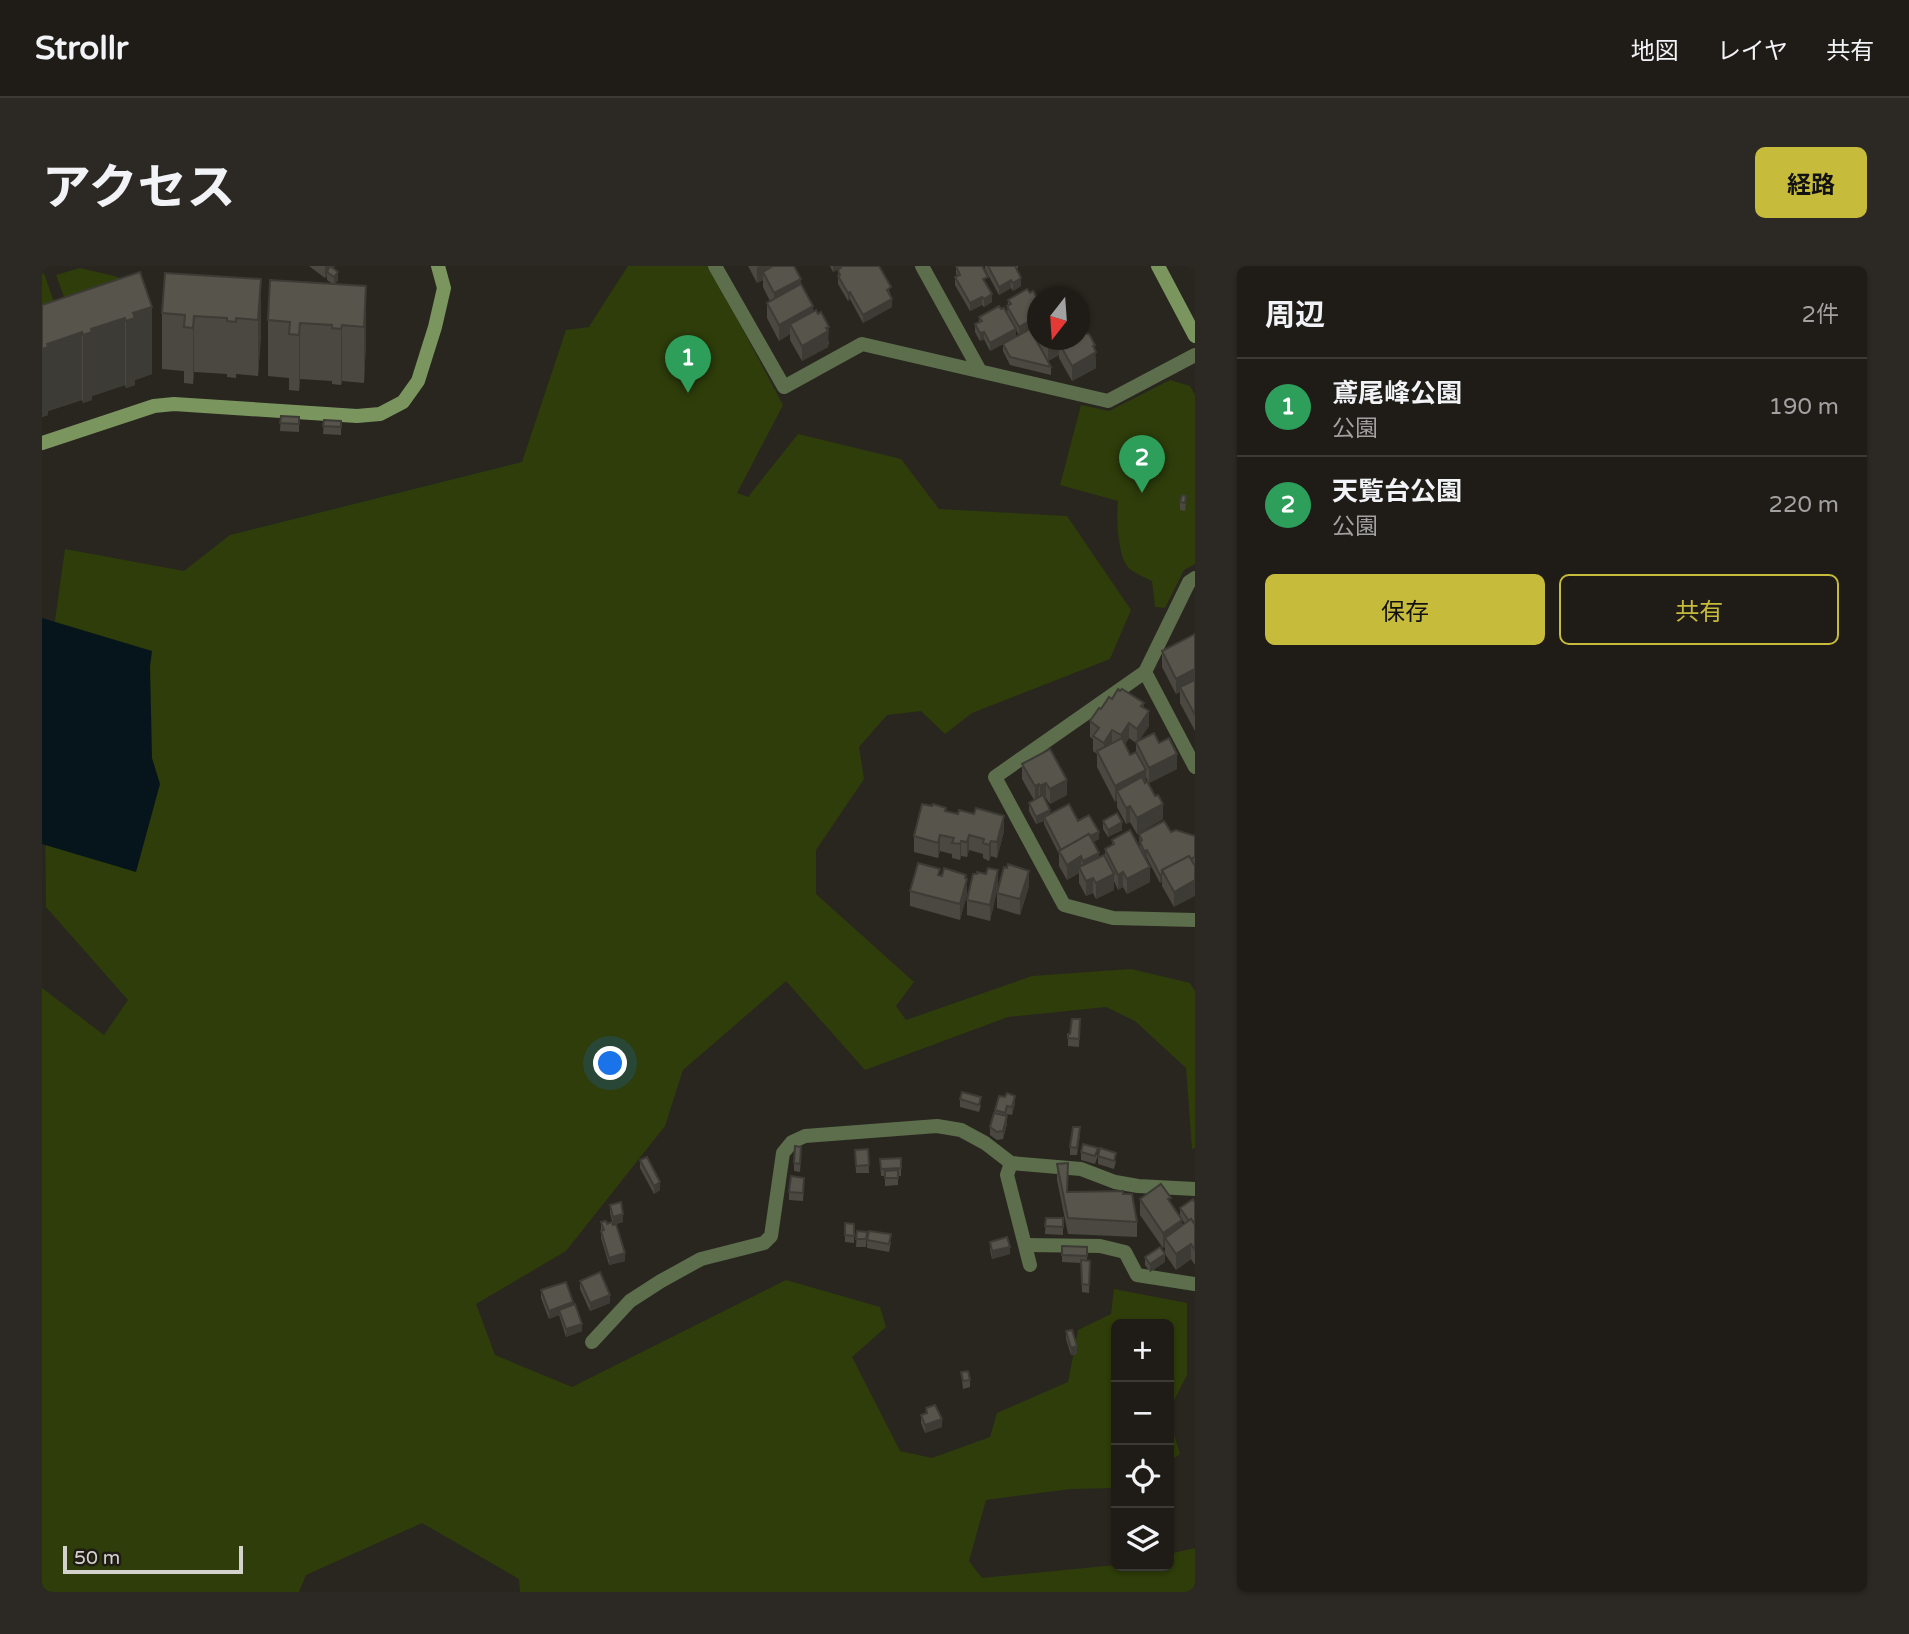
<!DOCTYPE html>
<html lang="ja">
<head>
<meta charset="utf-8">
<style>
  :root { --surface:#1f1c17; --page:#2c2924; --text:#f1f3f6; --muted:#a1a1a1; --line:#3c3a36; --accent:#c7bb3c }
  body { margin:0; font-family:"Varela Round","Noto Sans JP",sans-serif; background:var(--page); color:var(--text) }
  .controls { position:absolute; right:21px; bottom:21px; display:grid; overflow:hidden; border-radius:10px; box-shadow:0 2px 5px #0004 }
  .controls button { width:63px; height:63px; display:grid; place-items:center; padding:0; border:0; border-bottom:2px solid var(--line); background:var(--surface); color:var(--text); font:35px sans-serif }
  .compass { position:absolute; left:985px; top:21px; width:63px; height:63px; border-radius:50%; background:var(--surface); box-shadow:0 2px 5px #0004; rotate:197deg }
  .scale { position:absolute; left:21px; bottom:18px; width:180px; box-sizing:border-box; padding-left:7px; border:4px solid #d4d2cd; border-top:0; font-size:19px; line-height:24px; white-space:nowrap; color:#d4d2cd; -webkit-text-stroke:5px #1f1c16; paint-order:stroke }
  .you { position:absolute; left:569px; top:798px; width:24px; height:24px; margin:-18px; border:5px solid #fff; border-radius:50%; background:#1a73e8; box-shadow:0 0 0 10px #1a73e833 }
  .badge { display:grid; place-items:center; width:46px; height:46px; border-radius:50%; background:var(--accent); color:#fff; font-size:23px; font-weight:700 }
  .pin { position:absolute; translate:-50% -58px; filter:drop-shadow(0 2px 4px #0008) }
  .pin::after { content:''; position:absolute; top:37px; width:24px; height:21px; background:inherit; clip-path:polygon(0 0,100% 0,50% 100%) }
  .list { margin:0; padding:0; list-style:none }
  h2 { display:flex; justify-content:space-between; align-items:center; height:91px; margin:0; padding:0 28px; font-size:30px }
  h2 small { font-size:23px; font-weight:400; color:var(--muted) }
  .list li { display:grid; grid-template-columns:46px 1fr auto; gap:21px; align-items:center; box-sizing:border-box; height:98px; padding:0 28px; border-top:2px solid var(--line) }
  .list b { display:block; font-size:26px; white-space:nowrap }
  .list p { margin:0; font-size:23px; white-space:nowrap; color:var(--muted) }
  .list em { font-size:23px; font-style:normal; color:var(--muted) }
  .actions { display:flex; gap:14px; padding:21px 28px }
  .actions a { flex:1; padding:16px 0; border:2px solid var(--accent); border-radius:10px; text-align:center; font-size:24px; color:var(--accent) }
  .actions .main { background:var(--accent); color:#111 }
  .icon { flex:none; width:38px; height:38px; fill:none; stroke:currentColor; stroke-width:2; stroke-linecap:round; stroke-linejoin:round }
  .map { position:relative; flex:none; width:1153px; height:1326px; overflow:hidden; border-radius:10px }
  header { display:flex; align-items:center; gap:42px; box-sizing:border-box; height:98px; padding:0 35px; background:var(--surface); border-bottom:2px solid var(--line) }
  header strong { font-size:33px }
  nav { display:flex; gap:38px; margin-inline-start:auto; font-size:24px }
  .intro { display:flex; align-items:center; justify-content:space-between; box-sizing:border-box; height:168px; padding:0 42px }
  h1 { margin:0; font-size:49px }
  .button { padding:18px 32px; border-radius:10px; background:var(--accent); color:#111; font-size:24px; font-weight:700 }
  main { display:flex; gap:42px; padding:0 42px }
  aside { flex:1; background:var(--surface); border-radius:10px; box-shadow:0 2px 5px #0004 }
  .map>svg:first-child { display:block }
  .green { fill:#2e3d0a }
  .water { fill:#06151b }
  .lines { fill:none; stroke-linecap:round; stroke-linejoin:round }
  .street { stroke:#5c6e4b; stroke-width:14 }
  .secondary { stroke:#7a965e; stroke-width:14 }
  .wall { fill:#4b4841; fill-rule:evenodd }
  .shaded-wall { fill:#3d3b35 }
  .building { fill:#57544c; stroke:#3d3b35; stroke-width:2 }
</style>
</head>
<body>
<header>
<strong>Strollr</strong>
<nav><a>地図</a><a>レイヤ</a><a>共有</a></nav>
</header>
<div class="intro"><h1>アクセス</h1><a class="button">経路</a></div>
<main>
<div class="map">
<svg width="1153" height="1326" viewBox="0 0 1153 1326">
  <rect width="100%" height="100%" fill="#29261f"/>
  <g class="green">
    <path d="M586,0H667L741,139L695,227L706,231L756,168L859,193L897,243L1025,250L1089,344L1068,393L930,447L903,468L879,445L845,449L817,481L822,513L774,584V628L872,716L854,740L864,754L990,710L1089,703L1148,717L1153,725V882L1150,883L1144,802L1093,755L1064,741L966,751L823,804L744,715L641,804L623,860L524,985L434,1038L453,1089L530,1121L744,1014L838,1041L844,1061L810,1091L858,1185L890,1192L948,1171L955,1147L1026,1116L1036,1064L1069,1048L1072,1023L1145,1037V1109L1127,1144V1058H1074V1222L1029,1223L944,1234L927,1295L940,1312L1074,1299L1127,1300V1288L1153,1282V1326H478L477,1313L380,1257L264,1309L257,1326H0V722L62,769L86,734L4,641L2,433L23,283L142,305L188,269L480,196L524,64L548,61V59Z"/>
    <path d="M38,2L76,11L86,32L28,47L14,9Z"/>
    <path d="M0,6L2,7L17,51L0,57Z"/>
    <path d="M1128,114L1148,120L1153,129V298L1142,304L1123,342L1113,341L1110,315C1103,311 1091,307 1086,301C1076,291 1074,249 1076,235L1018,219L1039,139L1067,145Z"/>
    <path d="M1127,1153L1138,1188L1127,1196Z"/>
  </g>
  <path class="water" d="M0,352L110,385L108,400L110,492L118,518L94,606L0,578Z"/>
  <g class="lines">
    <g class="street">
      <path d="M673,0L742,121L820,78L1066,135L1153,89"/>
      <path d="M880,0L938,105"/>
      <path d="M1153,312L1147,316L1103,406L1153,501"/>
      <path d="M1103,406L953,511L1022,639L1071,652L1153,654"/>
      <path d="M969,897L965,909L988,999"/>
      <path d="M984,979L1058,980L1083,986L1095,1009L1153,1018"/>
      <path d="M550,1076L588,1035L619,1015L659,993L722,977L729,970L741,887L750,876L763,870L895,860L919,864L943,877L969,897L1039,903L1073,916L1096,920L1153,923"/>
    </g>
    <g class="secondary">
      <path d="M1116,0L1153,70"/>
      <path d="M0,177L112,140L132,138L315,150L338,148L361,136L376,115L393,61L402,22L396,0"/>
    </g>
  </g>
  <g class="wall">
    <path d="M267,0H293L291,2L296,14L293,18L324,20V76L322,117L300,115L299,119L290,118V115L258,113L257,125L247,124V112L226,110V54L291,18L285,14V10L283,12Z"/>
    <path d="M706,0H752L771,46L787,76L786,81L760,95L748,74V68L737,75L725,52V37L728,35L721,21V14L715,17Z"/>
    <path d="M788,0H837L849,29L850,41L821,57L808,33L806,35L796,18V4L798,2L791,6Z"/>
    <path d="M914,0L946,19H945L950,36L942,41L940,39L928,45L913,19V11L915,10L914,7Z"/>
    <path d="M943,0H976V2L974,3L979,20L971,25L969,22L957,29L943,3Z"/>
    <path d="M98,6L110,108L93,114V119L84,122L83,119L50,130V134L41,137L40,134L6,145V149L0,151V39Z"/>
    <path d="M219,13V69L216,110L194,108V112L185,111V108L152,106L151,118L142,117V105L120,103V47Z"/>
    <path d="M988,27L996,33V74H1038L1053,85L1054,102L1030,115L1017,92V89L1006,95L994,71V60L977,69L965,48L974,71L948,85L942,73L938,75L933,66V58L937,56V51L959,43L965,48L966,34Z"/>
    <path d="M961,78L1009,101V109L968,99L961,85Z"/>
    <path d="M239,150L257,151V166L238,165Z"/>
    <path d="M282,154L299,155V169L281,168Z"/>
    <path d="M1138,236L1144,237L1143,245L1138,244Z"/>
    <path d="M1153,368V465L1138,437V426L1134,428L1120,401V385Z"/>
    <path d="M1070,433L1102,442L1107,460L1097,474L1117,477L1135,503L1107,517L1104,511V516L1121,553L1095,568L1088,556L1084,558L1075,541V534L1073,536L1055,501V488L1051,485V473L1048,471V455L1059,443ZM1087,472L1094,477V486L1088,489L1083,478Z"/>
    <path d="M980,498L1025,529L1008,538L1004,532L1003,533L1008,547L1036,555L1057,573L1051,576L1057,591H1063V583L1070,579V574L1098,582L1097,568L1129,566L1153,570V599L1132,641L1120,620V615L1118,617L1105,592L1103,593L1108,616L1085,628L1081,621L1076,624L1072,615V624L1054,633L1051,627L1044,630L1037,617V607L1025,614L1017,600V588L1002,558V555L994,558L987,545V537L992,534L980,513Z"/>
    <path d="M904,545L962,565L955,592L949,590L947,595L941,592V588L927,584L925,591L919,590L918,594L910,592V588L898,585L896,592L872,586V570Z"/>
    <path d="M1061,555L1080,564L1066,571L1061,563Z"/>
    <path d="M935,608H944L956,620L948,655L925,649V634Z"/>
    <path d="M898,610L924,613L925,628L918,654L868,640V625Z"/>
    <path d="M987,620L978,649L955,642V627Z"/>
    <path d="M1038,753L1037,781L1026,780V768H1028Z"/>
    <path d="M918,833L939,839L937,846L918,841Z"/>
    <path d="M973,837L970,849L965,848V858L961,873L955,874L948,869V861L953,844Z"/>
    <path d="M1038,869L1035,889H1028V881Z"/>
    <path d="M826,883L827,907H814L813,884Z"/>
    <path d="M1039,886L1056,889L1053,898L1039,894Z"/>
    <path d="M759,889L758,906L752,905V897Z"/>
    <path d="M1056,890L1074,895L1072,903L1056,898Z"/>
    <path d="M859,892V910H856V919L843,920V910H839L838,893Z"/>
    <path d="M598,894L618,924L612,928L598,902Z"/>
    <path d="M1015,898L1026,926L1081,928L1095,956V971L1026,968L1015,914Z"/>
    <path d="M762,919L761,935L747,934V926Z"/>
    <path d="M1098,933L1129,937L1140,960L1143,958L1138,950V942L1153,937V999L1149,993L1134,1004L1123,988V981L1121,982L1098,949Z"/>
    <path d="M568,939L581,956L574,958L583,995L567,999L559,972V956L571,959L568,947Z"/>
    <path d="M1004,952H1021V969L1003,968Z"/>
    <path d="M803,957L812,958V977L803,976Z"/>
    <path d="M815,965L825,966L824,981H814Z"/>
    <path d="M825,974L849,976L847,986L825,982Z"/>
    <path d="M948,976L968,988L950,993L948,984Z"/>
    <path d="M1045,981V995H1048L1047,1027L1040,1026L1039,997L1020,996V989Z"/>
    <path d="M1103,991L1123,996L1108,1006L1103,999Z"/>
    <path d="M538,1015L568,1037L548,1045L538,1023Z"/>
    <path d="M499,1024L531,1039L540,1065L524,1071L517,1049L507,1053L499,1032Z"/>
    <path d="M1024,1065L1035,1088L1029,1089L1024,1073Z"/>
    <path d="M919,1106L928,1114V1121L921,1123Z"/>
    <path d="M884,1142L900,1161L883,1167L879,1157V1149L884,1148Z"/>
  </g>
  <g class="shaded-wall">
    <path d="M283,0H293L287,7L285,6V10L283,12Z"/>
    <path d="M718,0H742L721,6V14L715,17V1Z"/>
    <path d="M791,0H798V2L791,6Z"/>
    <path d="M296,6V14L292,19V11Z"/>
    <path d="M979,12V20L971,25V17Z"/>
    <path d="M219,13V69L216,110V54Z"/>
    <path d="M759,13V28L732,42V27Z"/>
    <path d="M969,14V22L957,29V21Z"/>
    <path d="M324,20V76L322,117V61Z"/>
    <path d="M808,26V33L806,35V27Z"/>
    <path d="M950,28V36L942,41V33Z"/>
    <path d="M940,31V39L928,45V37Z"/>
    <path d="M850,33V41L821,57V49Z"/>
    <path d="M771,40V56L748,58V68L737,75V59Z"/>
    <path d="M110,41V108L93,114V119L84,122V55L91,47Z"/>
    <path d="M152,50V106L151,118V62Z"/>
    <path d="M996,51V59L994,56V60L977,69V61Z"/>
    <path d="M83,52V119L50,130V134L41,137V69L49,63Z"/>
    <path d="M258,57V113L257,125V69Z"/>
    <path d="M300,59V115L299,119V63Z"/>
    <path d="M787,61L786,81L760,95V80Z"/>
    <path d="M974,63V71L948,85V77Z"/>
    <path d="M40,66V134L6,145V149L0,151V83L5,78Z"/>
    <path d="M942,66V73L938,75V67Z"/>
    <path d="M1017,74H1033L1017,77V89L1006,95V79Z"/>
    <path d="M1053,79L1054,102L1030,115V100Z"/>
    <path d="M1153,403V419L1138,421V426L1134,428V413Z"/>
    <path d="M1102,437V452L1107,445V460L1095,478V463L1099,440Z"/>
    <path d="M1087,457V472L1079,485V469Z"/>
    <path d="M1070,464V480L1062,493V477Z"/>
    <path d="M1135,488V503L1107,517V502Z"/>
    <path d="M1104,504V519L1075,525V534L1073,536V520Z"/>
    <path d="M1025,514V529L1008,538V523Z"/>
    <path d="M1004,517V532L998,536V520Z"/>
    <path d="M997,518V534L993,536V520Z"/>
    <path d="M1121,538V553L1095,568V552Z"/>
    <path d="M1088,540V556L1084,558V542Z"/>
    <path d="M1008,544V551H1002V555L994,558V551Z"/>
    <path d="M962,550V565L955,592V576Z"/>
    <path d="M1080,556V564L1066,571V564Z"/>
    <path d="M1057,566V573L1021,592L1020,585Z"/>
    <path d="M898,569V585L896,592V577Z"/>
    <path d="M927,569V584L925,591V576Z"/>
    <path d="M919,575V590L918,594V578Z"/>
    <path d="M949,575V590L947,595V579Z"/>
    <path d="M1105,584V592L1102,593V585Z"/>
    <path d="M1057,587V602L1041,610V595Z"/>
    <path d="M1039,590V606L1037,601V607L1025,614V599Z"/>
    <path d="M1108,601V616L1085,628V613Z"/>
    <path d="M956,604V620L948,655V639Z"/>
    <path d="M987,605V620L978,649V633Z"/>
    <path d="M1081,606V621L1076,624V609Z"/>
    <path d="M1072,608V624L1054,633V617Z"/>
    <path d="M1120,608V615L1118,617V609Z"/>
    <path d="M924,609L925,628L918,654V638Z"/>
    <path d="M1051,612V627L1044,630V615Z"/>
    <path d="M1153,614V630L1132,641V626Z"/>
    <path d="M973,830V837L970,849V841Z"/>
    <path d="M965,850V858L961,873V865Z"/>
    <path d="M618,916V924L612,928V920Z"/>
    <path d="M581,948V956L571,959V951Z"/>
    <path d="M1140,954V969L1123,972V981L1121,982V967Z"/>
    <path d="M1149,978V993L1134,1004V988Z"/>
    <path d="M968,981V988L950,993V985Z"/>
    <path d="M583,987V995L567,999V992Z"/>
    <path d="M1123,988V996L1108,1006V998Z"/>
    <path d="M568,1029V1037L548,1045V1037Z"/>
    <path d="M531,1036V1044H517V1049L507,1053V1045Z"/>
    <path d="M540,1058V1065L524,1071V1063Z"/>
    <path d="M1035,1080V1088L1029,1089V1082Z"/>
    <path d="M900,1153V1161L883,1167V1159Z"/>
  </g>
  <g class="building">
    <path d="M288,0L296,6L292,11L285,6Z"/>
    <path d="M731,0H752L759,13L732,27L721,6Z"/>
    <path d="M798,0H837L849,21L845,24L850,33L821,49L808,26L806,27L796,10L798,9L796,4L799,2Z"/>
    <path d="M914,0H940L946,11L941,13L950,28L942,33L940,31L928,37L913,11L918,9Z"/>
    <path d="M946,0H973L979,12L971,17L969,14L957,21Z"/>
    <path d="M98,6L110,41L91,47L93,52L84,55L83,52L49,63L50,66L41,69L40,66L5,78L6,81L0,83V39Z"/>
    <path d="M123,7L219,13L216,54L194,52V56L185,55V52L152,50L151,62L142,61L143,49L120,47Z"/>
    <path d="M228,14L324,20L322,61L300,59L299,63L290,62V59L258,57L257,69L247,68L248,56L226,54Z"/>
    <path d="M759,18L771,40L737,59L725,37Z"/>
    <path d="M985,23L988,27L991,25L996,33V51L977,61L965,40L969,38L966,34Z"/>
    <path d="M957,40L959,43L962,42L974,63L948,77L942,66L938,67L933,58L940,55L937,51Z"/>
    <path d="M774,44L776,48L779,46L787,61L784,62L786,65L760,80L748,58Z"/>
    <path d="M988,63L1009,101L968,91L961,78Z"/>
    <path d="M1042,63L1045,68H1047L1053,79L1051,80L1054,86L1030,100L1017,77L1023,74H1038V65Z"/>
    <path d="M1003,74H1017L1006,79Z"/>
    <path d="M239,150L257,151V158L238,157Z"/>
    <path d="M282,154L299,155V161L281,160Z"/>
    <path d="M1140,229L1144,230L1143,237L1138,236Z"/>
    <path d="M1153,368V403L1134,413L1120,385Z"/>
    <path d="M1153,414V449L1138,421Z"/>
    <path d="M1076,423L1078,425L1080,423L1102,437L1099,440L1107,445L1095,463L1087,457L1079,469L1070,464L1062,477L1051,470L1057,462L1048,455L1057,442L1059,443L1067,431L1070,433Z"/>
    <path d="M1112,467L1117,477L1127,472L1135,488L1107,502L1094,476Z"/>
    <path d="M1080,472L1088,489L1094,486L1104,504L1073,520L1055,485Z"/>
    <path d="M1008,483L1025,514L1008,523L1004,517L998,520L997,518L993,520L980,498Z"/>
    <path d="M1100,511L1103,517L1105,515L1113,530L1116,529L1121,538L1095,552L1088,540L1084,542L1075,525Z"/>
    <path d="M1001,529L1008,544L994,551L987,537Z"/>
    <path d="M880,538L890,540L891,538L904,542L903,545L916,548L917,544L932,548L934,542L962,550L955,576L949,575L947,579L941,577L942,573L927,569L925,576L919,575L918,578L910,577L912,572L898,569L896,577L872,570Z"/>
    <path d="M1027,538L1036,555L1047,549L1057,566L1048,570L1047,568L1019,584L1002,551Z"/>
    <path d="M1075,547L1080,556L1066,564L1061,555Z"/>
    <path d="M1122,555L1129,566L1134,564L1153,570V591L1149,593L1147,590L1120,604V608L1118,609L1105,584L1102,585L1098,576L1100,574L1097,568Z"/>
    <path d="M1088,564L1108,601L1085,613L1081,606L1076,609L1063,583L1072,578L1070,574Z"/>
    <path d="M1047,568L1057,587L1041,595L1039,590L1025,599L1017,585Z"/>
    <path d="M1062,589L1072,608L1054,617L1051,612L1044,615L1037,601Z"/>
    <path d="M1147,590L1153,600V614L1132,626L1120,604Z"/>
    <path d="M876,597L898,603L896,609L900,610L902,602L924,609L923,612L925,613L918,638L868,625Z"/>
    <path d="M966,598L987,605L978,633L955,627L962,601L965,602Z"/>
    <path d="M946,602L956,604L948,639L925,634L931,608H935V606L944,608Z"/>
    <path d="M1030,753H1038L1037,773L1026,772V768H1028Z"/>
    <path d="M920,826L939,831L937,839L918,833Z"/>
    <path d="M965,827L973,830L970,841L965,840L963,847L953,844L957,830L963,831Z"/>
    <path d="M952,847L965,850L961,865L955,866L948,861Z"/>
    <path d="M1031,861H1038L1035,882L1028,881Z"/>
    <path d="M1041,878L1056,882L1053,890L1039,886Z"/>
    <path d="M753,880L759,881L758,898L752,897Z"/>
    <path d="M1058,882L1074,887L1072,895L1056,890Z"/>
    <path d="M826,883L827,899L814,900L813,884Z"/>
    <path d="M605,891L618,916L612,920L598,894Z"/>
    <path d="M859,892V902L839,903L838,893Z"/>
    <path d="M1026,897L1025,926L1081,925V928H1090L1095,956L1026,952L1015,898Z"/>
    <path d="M856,904V912H843V905Z"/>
    <path d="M749,910L762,912L761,927L747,926Z"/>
    <path d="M1119,918L1129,932L1126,933L1140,954L1121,967L1098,933Z"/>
    <path d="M1151,933L1153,937V955L1151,956L1149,953L1147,955L1138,942Z"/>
    <path d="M579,936L581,948L571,951L568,939Z"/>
    <path d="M1004,952H1021V961L1003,960Z"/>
    <path d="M1149,953L1153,959V984L1149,978L1134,988L1123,972Z"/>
    <path d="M564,955L565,958L570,956L571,959L574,958L583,987L567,992L559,965L562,964L559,956Z"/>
    <path d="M803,957L812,958V970L803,969Z"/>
    <path d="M815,965L825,966L824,973H814Z"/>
    <path d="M827,965L849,968L847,978L825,974Z"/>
    <path d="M965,971L968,981L950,985L948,976Z"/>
    <path d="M1020,980L1045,981V990L1020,989Z"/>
    <path d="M1118,981L1123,988L1108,998L1103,991Z"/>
    <path d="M1039,994L1048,995L1047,1019L1040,1018Z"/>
    <path d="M558,1006L568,1029L548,1037L538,1015Z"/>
    <path d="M524,1016L531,1036L507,1045L499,1024Z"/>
    <path d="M533,1038L540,1058L524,1063L517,1044Z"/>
    <path d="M1030,1064L1035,1080L1029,1082L1024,1065Z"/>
    <path d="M926,1105L928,1114L921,1115L919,1106Z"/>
    <path d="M893,1139L900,1153L883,1159L879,1149L885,1147L884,1142Z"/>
  </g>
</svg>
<div class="controls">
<button>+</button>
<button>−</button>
<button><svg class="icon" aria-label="locate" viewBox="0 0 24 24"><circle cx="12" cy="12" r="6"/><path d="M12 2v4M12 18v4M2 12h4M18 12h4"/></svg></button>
<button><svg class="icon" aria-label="layers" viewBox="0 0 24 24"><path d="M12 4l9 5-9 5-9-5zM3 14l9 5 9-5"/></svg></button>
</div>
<svg class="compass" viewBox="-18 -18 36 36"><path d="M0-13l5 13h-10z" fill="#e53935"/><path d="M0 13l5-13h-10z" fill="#a1a1a1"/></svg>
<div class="scale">50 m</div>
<div class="you"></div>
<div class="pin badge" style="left:646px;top:127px;background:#2e9e5b">1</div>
<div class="pin badge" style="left:1100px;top:227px;background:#2e9e5b">2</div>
</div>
<aside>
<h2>周辺<small>2件</small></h2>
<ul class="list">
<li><span class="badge" style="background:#2e9e5b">1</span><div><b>鳶尾峰公園</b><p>公園</p></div><em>190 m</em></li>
<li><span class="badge" style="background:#2e9e5b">2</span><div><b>天覧台公園</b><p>公園</p></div><em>220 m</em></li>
</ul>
<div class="actions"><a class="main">保存</a><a>共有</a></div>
</aside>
</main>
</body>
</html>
